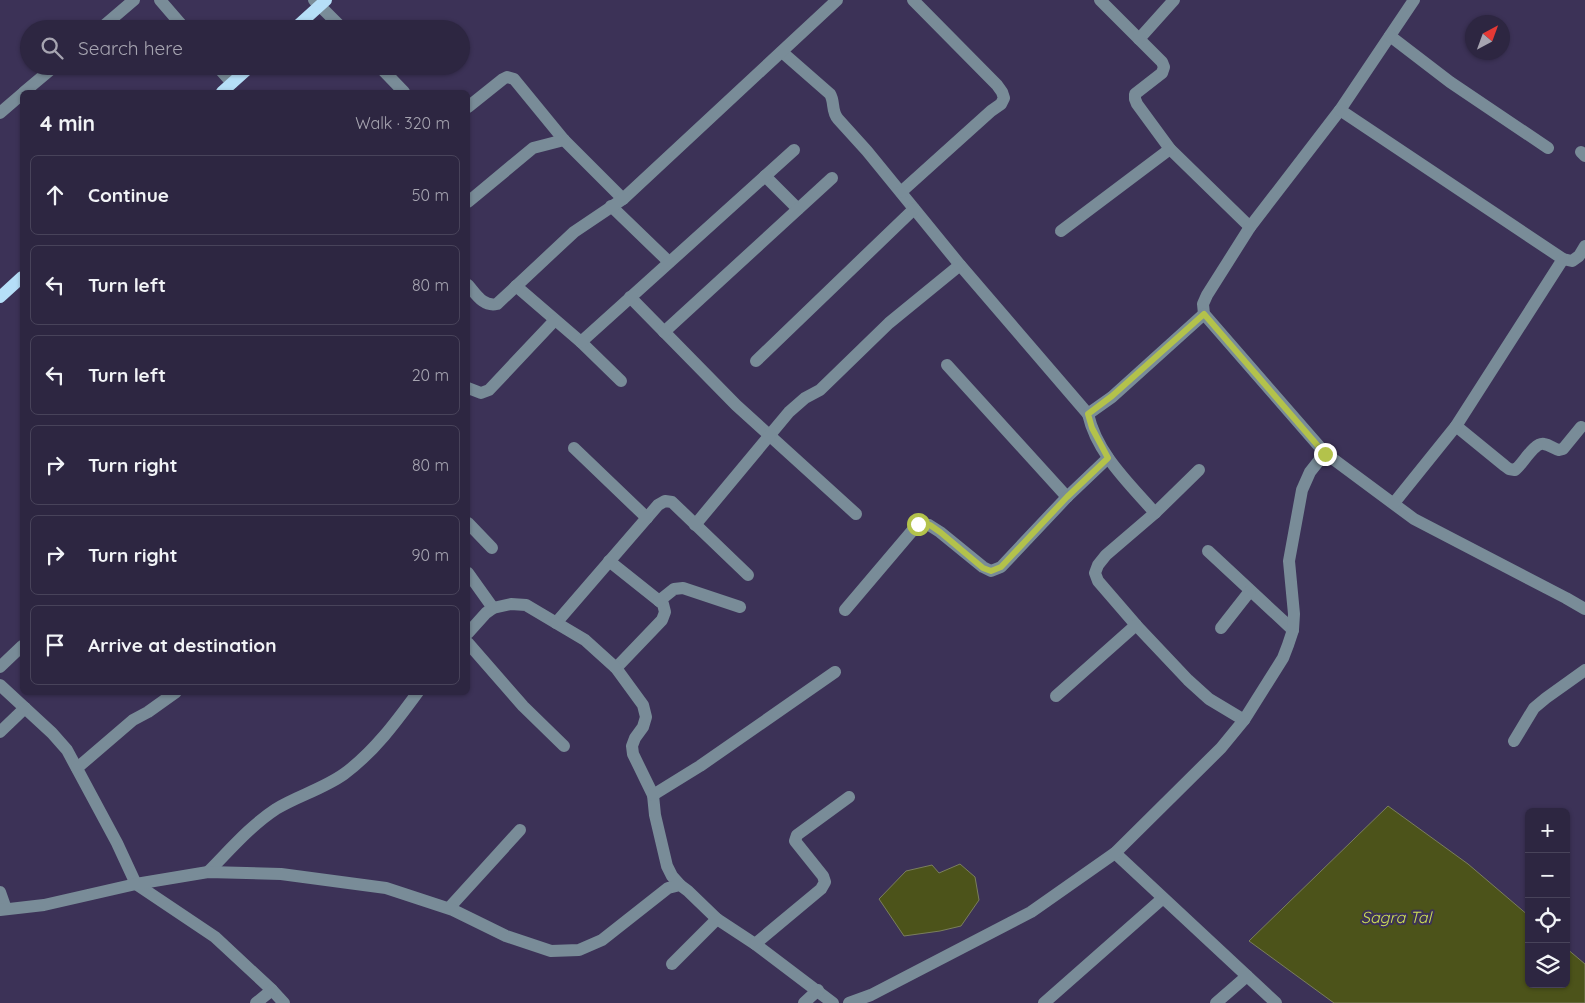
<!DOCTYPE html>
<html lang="en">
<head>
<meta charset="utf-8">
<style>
  :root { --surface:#2d2641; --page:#39324c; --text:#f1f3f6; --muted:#a7a5b1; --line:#48435a }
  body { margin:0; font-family:Quicksand,sans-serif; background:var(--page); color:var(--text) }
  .controls { position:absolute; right:15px; bottom:15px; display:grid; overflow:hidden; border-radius:8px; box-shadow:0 1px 4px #0004 }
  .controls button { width:45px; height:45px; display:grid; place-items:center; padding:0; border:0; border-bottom:1px solid var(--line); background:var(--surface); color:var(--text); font:25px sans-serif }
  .compass { position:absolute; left:1465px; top:15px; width:45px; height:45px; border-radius:50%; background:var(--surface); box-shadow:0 1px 4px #0004; rotate:41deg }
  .stop { position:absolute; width:15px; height:15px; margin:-11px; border:4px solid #b3c24b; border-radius:50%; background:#fff }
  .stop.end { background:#b3c24b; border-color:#fff; box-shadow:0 1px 5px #0008 }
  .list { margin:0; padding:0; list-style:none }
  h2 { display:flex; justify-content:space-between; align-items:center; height:65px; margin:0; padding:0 20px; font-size:21px }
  h2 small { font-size:16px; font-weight:400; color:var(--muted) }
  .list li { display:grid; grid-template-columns:32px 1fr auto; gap:15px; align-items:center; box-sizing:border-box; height:80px; margin:0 10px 10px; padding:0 10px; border:1px solid var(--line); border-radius:8px }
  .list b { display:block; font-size:19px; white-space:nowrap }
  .list em { font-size:16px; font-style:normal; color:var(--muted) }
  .icon { flex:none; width:28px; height:28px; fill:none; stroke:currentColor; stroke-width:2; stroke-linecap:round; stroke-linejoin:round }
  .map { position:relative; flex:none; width:1585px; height:1003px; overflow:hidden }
  .search { position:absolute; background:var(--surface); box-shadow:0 1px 4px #0004; left:20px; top:20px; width:450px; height:55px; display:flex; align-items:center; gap:12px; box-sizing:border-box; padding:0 18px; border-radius:28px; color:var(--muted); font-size:19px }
  .panel { position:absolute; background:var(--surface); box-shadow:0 1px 4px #0004; left:20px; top:90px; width:450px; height:605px; border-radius:8px }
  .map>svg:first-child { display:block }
  .water { fill:#4c531a; stroke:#7a7e5d }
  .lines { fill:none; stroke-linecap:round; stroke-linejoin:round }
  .minor { stroke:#798c98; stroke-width:12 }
  .major { stroke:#b6dff8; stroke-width:12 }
  .route { stroke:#b3c24b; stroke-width:6 }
  .labels { text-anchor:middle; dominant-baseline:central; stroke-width:4; stroke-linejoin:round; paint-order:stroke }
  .water-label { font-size:16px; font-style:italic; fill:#cfe156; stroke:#3c3257 }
</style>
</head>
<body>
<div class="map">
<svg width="1585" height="1003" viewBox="0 0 1585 1003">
  <rect width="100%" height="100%" fill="#3c3257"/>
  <g class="water">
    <path d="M1388,806L1468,864L1529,916V984H1566V948L1585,964V1003H1334L1249,941Z"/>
    <path d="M960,864L975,877L979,900L961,926L940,931L904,936L879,899L906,871L932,865L939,873Z"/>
  </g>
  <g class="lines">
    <g class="minor">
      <path d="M160,0L185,29"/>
      <path d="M314,0L343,29"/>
      <path d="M1100,0L1162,62L1164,67L1162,73L1135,94V99L1137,104L1170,149L1250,227"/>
      <path d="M1414,0L1340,110L1250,227L1207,295L1203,304L1204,314L1325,453L1414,519L1566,598L1585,609"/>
      <path d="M100,29L134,0"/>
      <path d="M1390,36L1450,82L1548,148"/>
      <path d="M1139,39L1174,0"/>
      <path d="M782,52L830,94C835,102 831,111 838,119L867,151L960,265L1088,414L1112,397L1204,314"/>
      <path d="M217,66L232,83"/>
      <path d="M379,66L404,92"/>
      <path d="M24,92L55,66"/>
      <path d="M468,107L503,79L507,77L514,79L564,140L623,199"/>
      <path d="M1340,110L1563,259L1572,261L1579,256L1585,246"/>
      <path d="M0,113L22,94"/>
      <path d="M1581,152L1585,156"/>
      <path d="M765,176L798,209"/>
      <path d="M901,192L991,111L1001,104L1004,98L1002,92L997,85L913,0"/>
      <path d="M468,202L533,148L564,140"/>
      <path d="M611,206L669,262"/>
      <path d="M1061,231L1170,149"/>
      <path d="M468,285C476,294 483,307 497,304L574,232L623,199L837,0"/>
      <path d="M516,286L581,342L621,381"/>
      <path d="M630,297L736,405L856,514"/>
      <path d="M664,332L832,178"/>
      <path d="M581,342L794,150"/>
      <path d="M756,361L914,209"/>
      <path d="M947,365L1067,497"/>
      <path d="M468,388L481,393L489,390L555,320"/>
      <path d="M1088,414C1097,454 1129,483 1155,513"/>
      <path d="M1456,426L1505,466L1509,469L1515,470C1523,464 1534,442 1544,444C1550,445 1554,449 1559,450L1563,449L1581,427"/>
      <path d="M574,448L647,518"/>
      <path d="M1199,470L1155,513L1106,555L1098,565L1095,573L1098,581L1136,625L1188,680L1209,699L1244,720"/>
      <path d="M1394,503L1456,426L1563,259"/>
      <path d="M468,523L492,548"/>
      <path d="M695,525L789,412L805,398L820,390L889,323L960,265"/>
      <path d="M1208,551L1293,630"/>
      <path d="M609,561L663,604L665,612L662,620L616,668"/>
      <path d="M468,573L493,608"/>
      <path d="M659,601L674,589L683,588L740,607"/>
      <path d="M845,610L918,524L929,525L940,532L983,567L991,571L1001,567L1067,497L1108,458"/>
      <path d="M556,623L658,505L665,501L672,502L748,575"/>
      <path d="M1221,628L1250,591"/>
      <path d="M468,633L486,613L493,608L511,604L526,605L585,640L616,668L643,705L646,717L643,727L635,738L632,746L633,754L653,795L655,815L667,866L672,876L680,885"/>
      <path d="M468,643L523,706L564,746"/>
      <path d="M0,667L22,646"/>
      <path d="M0,685L52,733L67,750L117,843L136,884L215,937L272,990L284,1003"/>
      <path d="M1056,696L1136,625"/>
      <path d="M0,732L25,708"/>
      <path d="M1514,741L1534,708L1546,698L1585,670"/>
      <path d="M77,768L133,720L148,712L176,692"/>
      <path d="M653,795L700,766L835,672"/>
      <path d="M1115,853L1276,1003"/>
      <path d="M208,872C229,851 250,826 276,809C297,796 323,789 344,774C374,752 396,722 418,692"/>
      <path d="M0,892L6,909"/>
      <path d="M449,908L520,830"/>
      <path d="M0,910L44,905L136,884L208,872L281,874L386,888L453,910L506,936L551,951L579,950L602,940L668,888L680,885L688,891L717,919L755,944L833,1003"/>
      <path d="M755,944L821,889L825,882L823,876L795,841L797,835L849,797"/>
      <path d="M672,964L717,919"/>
      <path d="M256,1003L272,990"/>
      <path d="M804,1003L818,990"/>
      <path d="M849,1003L871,995L1031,912L1115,853L1221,748L1244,720L1283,658L1288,645L1293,630L1294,614L1289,561L1302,490L1310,472L1325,453"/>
      <path d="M1044,1003L1162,899"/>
      <path d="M1216,1003L1247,976"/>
    </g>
    <g class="major">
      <path d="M294,29L326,0"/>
      <path d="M222,92L251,66"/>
      <path d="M0,297L22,277"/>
    </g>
  </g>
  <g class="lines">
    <path class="route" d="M918,524L930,525L940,532L983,568L991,571L1001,567L1067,497L1108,458L1092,428L1088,414L1112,396L1204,314L1325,454"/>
  </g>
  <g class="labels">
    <g class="water-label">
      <text x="1396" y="917">Sagra Tal</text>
    </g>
  </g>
</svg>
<div class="controls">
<button>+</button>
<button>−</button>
<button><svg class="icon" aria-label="locate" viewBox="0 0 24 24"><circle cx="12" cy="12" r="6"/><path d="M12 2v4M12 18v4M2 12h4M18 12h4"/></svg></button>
<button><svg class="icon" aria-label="layers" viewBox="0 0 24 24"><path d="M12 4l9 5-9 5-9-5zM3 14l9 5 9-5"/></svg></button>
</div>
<svg class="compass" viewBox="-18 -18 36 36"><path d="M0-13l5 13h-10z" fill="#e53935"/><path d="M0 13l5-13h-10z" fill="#a7a5b1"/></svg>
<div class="stop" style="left:918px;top:524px"></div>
<div class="stop end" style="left:1325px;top:454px"></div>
<div class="search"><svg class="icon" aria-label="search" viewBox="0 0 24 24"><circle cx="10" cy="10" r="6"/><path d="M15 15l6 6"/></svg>Search here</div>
<section class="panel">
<h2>4 min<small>Walk · 320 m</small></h2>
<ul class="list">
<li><svg class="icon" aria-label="ahead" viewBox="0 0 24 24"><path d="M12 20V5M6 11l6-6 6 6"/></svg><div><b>Continue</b></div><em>50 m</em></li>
<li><svg class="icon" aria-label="left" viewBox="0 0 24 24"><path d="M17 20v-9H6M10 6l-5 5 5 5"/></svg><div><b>Turn left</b></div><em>80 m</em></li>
<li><svg class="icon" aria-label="left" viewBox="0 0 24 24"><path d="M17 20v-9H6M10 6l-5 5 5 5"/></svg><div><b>Turn left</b></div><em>20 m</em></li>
<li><svg class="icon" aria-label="right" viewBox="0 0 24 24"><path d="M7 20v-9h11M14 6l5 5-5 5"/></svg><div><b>Turn right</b></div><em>80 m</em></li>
<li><svg class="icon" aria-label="right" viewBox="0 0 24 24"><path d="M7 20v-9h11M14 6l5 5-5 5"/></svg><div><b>Turn right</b></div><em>90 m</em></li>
<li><svg class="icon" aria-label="arrive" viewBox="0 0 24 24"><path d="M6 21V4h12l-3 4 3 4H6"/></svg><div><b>Arrive at destination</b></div></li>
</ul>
</section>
</div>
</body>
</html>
